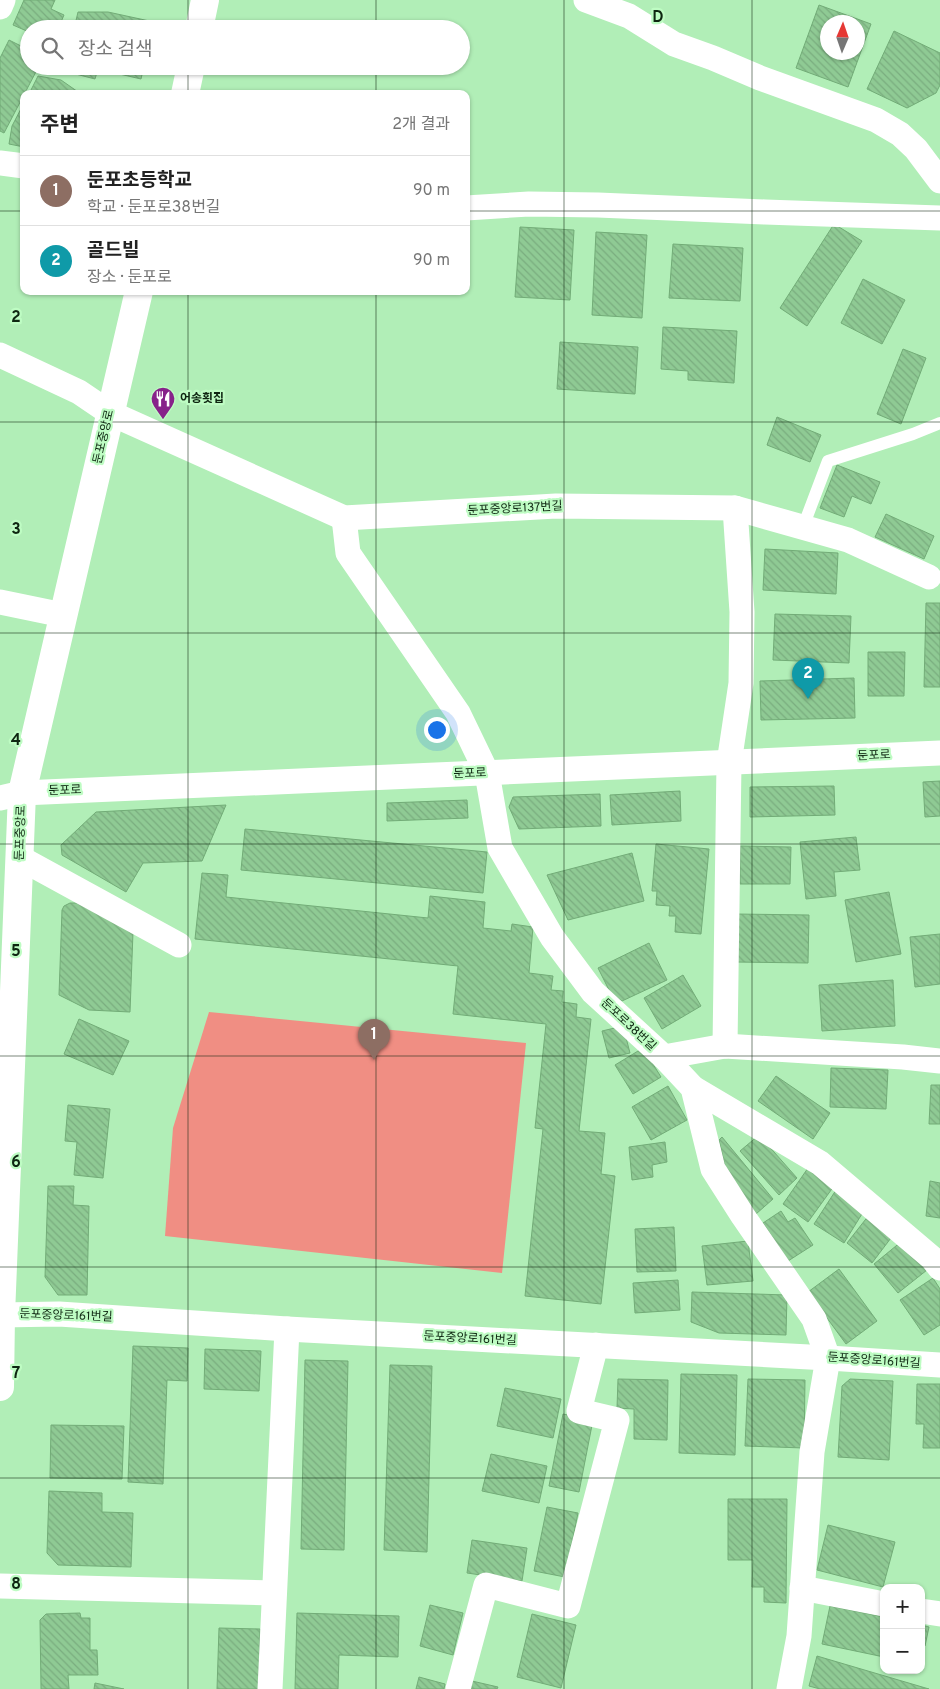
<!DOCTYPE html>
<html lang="ko">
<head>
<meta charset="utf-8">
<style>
  :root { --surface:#fff; --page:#f2f2f2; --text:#222; --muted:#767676; --line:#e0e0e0; --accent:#d93025 }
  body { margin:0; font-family:Overpass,"Noto Sans KR",sans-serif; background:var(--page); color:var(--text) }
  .controls { position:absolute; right:15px; bottom:15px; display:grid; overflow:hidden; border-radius:10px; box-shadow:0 1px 4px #0004 }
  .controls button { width:45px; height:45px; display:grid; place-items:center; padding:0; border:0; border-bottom:1px solid var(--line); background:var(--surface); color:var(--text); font:25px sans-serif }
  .compass { position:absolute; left:820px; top:15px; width:45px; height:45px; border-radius:50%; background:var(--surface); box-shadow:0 1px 4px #0004; rotate:2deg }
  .you { position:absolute; left:436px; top:729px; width:18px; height:18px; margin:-12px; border:4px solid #fff; border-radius:50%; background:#1a73e8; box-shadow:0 0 0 8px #1a73e833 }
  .badge { display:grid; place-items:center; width:32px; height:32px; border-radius:50%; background:var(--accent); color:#fff; font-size:16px; font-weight:700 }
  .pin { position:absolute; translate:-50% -41px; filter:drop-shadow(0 1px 2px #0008) }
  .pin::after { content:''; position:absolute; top:26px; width:18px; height:15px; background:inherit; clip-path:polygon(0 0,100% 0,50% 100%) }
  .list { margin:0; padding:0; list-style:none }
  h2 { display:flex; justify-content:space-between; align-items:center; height:65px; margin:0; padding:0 20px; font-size:21px }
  h2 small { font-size:16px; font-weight:400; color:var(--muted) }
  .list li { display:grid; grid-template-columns:32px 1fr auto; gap:15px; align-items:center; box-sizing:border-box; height:70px; padding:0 20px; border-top:1px solid var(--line) }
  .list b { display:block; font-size:19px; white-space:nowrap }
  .list p { margin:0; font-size:16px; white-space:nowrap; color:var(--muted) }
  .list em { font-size:16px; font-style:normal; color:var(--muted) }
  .icon { flex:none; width:28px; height:28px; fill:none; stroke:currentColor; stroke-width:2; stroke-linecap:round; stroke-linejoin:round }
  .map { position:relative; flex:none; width:940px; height:1689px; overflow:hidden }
  .search { position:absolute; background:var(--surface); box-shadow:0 1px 4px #0004; left:20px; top:20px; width:450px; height:55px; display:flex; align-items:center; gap:12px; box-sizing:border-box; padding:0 18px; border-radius:28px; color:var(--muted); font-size:19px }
  .panel { position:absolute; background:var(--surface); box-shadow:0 1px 4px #0004; left:20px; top:90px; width:450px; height:205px; border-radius:10px }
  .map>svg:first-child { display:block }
  .garden { fill:#f08e83 }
  .building { fill:url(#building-back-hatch); stroke:#72ac77; fill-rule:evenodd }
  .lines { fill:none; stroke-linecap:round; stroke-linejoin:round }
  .service { stroke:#fff; stroke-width:12 }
  .minor { stroke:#fff; stroke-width:25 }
  .tertiary { stroke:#fff; stroke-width:28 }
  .grid { fill:none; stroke:#0e2611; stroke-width:1; stroke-opacity:0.55 }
  .labels { text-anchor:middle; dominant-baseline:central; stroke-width:4.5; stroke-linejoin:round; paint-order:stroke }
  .poi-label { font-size:12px; font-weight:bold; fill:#0e2611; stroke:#befcc3; text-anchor:start }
  .street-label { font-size:12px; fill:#0e2611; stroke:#befcc3 }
  .grid-label { font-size:16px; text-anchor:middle; font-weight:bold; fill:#0e2611; stroke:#befcc3; stroke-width:4.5; stroke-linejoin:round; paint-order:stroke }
</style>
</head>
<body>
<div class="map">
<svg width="940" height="1689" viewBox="0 0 940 1689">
  <defs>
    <pattern id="building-back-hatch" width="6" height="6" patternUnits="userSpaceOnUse" patternTransform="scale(1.25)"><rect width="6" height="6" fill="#8fca94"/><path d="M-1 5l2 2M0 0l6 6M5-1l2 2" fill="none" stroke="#7aad7f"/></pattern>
  </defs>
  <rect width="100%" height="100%" fill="#b1eeb7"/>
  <path class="garden" d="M209,1012L526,1043L502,1273L165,1236L173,1128Z"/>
  <g class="building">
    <path d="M24,0H55L51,9L64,15L58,29H29V32L13,25Z"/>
    <path d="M819,5L871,24L848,87L796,68ZM828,22H858V52H828Z"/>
    <path d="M78,12H108L154,22L153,29H74Z"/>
    <path d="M894,31L940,53V85L936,93L907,108L867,89Z"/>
    <path d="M9,40L29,50V66H39L4,133L0,131V58Z"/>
    <path d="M65,66H144L141,79L98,69L95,79L64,71Z"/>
    <path d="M38,76L61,80L81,94H29Z"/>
    <path d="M24,103V147L9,144L12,126Z"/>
    <path d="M834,224L862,241L807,326L780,308Z"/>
    <path d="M520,227L574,230L570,300L515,297Z"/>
    <path d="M596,232L647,235L642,318L592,315Z"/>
    <path d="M673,244L743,248L740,301L669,298Z"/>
    <path d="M863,279L905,300L882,344L841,323Z"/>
    <path d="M663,327L737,331L734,383L688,380V371L661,369Z"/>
    <path d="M560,342L638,347L635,394L557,389Z"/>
    <path d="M903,349L926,358L901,424L877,414Z"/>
    <path d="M777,417L821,435L810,462L767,445Z"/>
    <path d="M837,465L880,482L871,504L852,496L844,517L820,508Z"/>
    <path d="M886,514L934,536L924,559L875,537Z"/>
    <path d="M765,549L838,553L836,594L763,590Z"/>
    <path d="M926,603H940V687H924Z"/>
    <path d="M775,614L851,616L849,663L773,660Z"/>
    <path d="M868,652H905L904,696H868Z"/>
    <path d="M854,678L855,718L761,720L760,681Z"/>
    <path d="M940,781V816L925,817L923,782Z"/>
    <path d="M834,786L835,815L750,817V787Z"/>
    <path d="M680,791L681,821L612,825L610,795Z"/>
    <path d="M600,794L601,826L519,829L509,807L513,797Z"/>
    <path d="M467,800L468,818L387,821V803Z"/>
    <path d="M226,805L202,861L143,863L126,892L62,855L61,845L96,812Z"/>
    <path d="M245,829L487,852L483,893L241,870Z"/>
    <path d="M856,837L860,870L834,872L836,896L806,899L800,842Z"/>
    <path d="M656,844L709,849L701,934L675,932L676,916H669L670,906L656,905L657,891H652Z"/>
    <path d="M740,846L791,847L790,884H740Z"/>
    <path d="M632,853L644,901L568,920L547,875Z"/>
    <path d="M202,873L228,875L226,897L428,918L430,896L485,902L483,928L511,931L512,924L533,927L529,973L553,976L551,990L563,991L562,1002L577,1004L576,1017L591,1019L579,1131L605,1133L601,1174L615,1176L601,1304L525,1296L543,1129L535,1128L546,1024L453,1014L458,966L195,939Z"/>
    <path d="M889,892L901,954L856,962L845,900Z"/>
    <path d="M70,903H77L133,932L130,1012L89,1010L59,995L62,910L64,906Z"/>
    <path d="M736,914L809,915L808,963L735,962Z"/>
    <path d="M940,934V984L915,987L910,937Z"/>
    <path d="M649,943L667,980L622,1001L611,994L598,968Z"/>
    <path d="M683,975L701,1006L662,1029L644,998Z"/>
    <path d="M893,980L895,1026L822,1031L819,985Z"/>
    <path d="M79,1019L129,1041L113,1075L64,1054Z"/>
    <path d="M623,1026L630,1053L609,1058L602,1031Z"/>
    <path d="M643,1048L661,1077L633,1094L615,1065Z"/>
    <path d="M831,1068L888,1070L886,1109L830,1107Z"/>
    <path d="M776,1076L830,1113L813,1139L758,1101Z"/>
    <path d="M931,1085H940V1124H929Z"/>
    <path d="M668,1086L687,1120L651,1140L632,1107Z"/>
    <path d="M68,1105L110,1109L103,1178L74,1175L77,1142L65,1141Z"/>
    <path d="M759,1135L797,1178L779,1195L740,1151Z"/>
    <path d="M722,1137L773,1199L756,1214L728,1179L719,1140Z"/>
    <path d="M665,1142L667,1162L652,1165L653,1177L632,1180L629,1147Z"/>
    <path d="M808,1168L834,1186L808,1222L783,1204Z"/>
    <path d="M930,1181L940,1183V1218L926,1216Z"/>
    <path d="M48,1186H74L73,1205L89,1206L87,1295H58L45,1277Z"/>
    <path d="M836,1190L865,1209L844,1243L814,1224Z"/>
    <path d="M781,1211L788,1222L795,1218L813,1245L788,1261L763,1223Z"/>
    <path d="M869,1215L894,1234L872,1263L847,1243Z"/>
    <path d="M674,1227L676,1271L637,1272L635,1229Z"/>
    <path d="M748,1241L753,1281L707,1285L702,1246Z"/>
    <path d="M902,1241L927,1270L898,1293L874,1264Z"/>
    <path d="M839,1269L877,1321L846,1344L808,1292Z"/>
    <path d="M933,1278L940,1289V1325L924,1335L900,1300Z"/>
    <path d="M678,1280L680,1310L635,1313L633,1283Z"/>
    <path d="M692,1292L787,1295L786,1335L719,1333L691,1322Z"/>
    <path d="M133,1346L188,1348L187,1381L167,1380L163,1484L128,1482Z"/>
    <path d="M205,1349L261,1351L259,1391L204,1389Z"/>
    <path d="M305,1360L348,1361L344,1550L301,1549Z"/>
    <path d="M390,1365L432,1366L427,1552L384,1550Z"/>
    <path d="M681,1374L737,1375L735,1455L679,1453Z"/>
    <path d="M618,1379L668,1380L667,1440L634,1439V1409L617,1408Z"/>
    <path d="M748,1379L805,1380L804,1448L745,1446Z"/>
    <path d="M850,1379L893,1381L889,1460L838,1457L842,1386Z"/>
    <path d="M917,1384H940V1448H923L924,1424H916Z"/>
    <path d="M505,1388L561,1399L553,1438L497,1426Z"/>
    <path d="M563,1414L593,1420L579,1492L549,1486Z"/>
    <path d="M51,1425L124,1426L122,1479L50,1478Z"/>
    <path d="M491,1454L547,1466L539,1503L482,1491Z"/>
    <path d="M49,1491L102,1493V1512L133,1513L131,1567L58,1565L47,1553Z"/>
    <path d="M728,1499H787L786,1603L764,1602V1587H752L753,1560H728Z"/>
    <path d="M547,1507L578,1513L565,1577L534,1571Z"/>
    <path d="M828,1525L895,1542L883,1587L817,1570Z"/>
    <path d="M472,1540L527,1548L522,1581L467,1573Z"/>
    <path d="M430,1605L463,1613L453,1655L420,1646Z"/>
    <path d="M830,1606L884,1617V1657L822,1644Z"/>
    <path d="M80,1613L81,1618H90V1650H97L98,1675H68L69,1689H41L40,1620L46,1614Z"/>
    <path d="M297,1613L399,1616L398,1657L339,1655L338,1689H295Z"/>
    <path d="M532,1614L576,1625L561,1688L517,1677Z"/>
    <path d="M921,1625L929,1627L925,1646L921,1645Z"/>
    <path d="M219,1628L260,1629L259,1689H217Z"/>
    <path d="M817,1656L929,1689H820L809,1686Z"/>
    <path d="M419,1677L445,1684L444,1689H416Z"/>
    <path d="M472,1681L498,1687L497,1689H470Z"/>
    <path d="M95,1683L124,1689H94Z"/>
  </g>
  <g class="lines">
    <path class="service" d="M803,527L828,461L913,434L940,423"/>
    <g class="minor">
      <path d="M586,0L629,16L674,44L713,58L760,78L876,120L900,134L916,149L940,181"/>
      <path d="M0,7L3,0"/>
      <path d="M0,163L24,166"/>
      <path d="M466,208L529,204L598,205L765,212L940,218"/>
      <path d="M0,355L79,392L110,413L344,518L556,506L735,508L848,540L929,577"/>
      <path d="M344,518L348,553L458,713L487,773L500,848L552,937L593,992L664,1057L725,1046L903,1057L940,1061"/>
      <path d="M0,602L63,615"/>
      <path d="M0,798L22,793L940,753"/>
      <path d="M20,858L179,945"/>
      <path d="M725,1046L729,763L741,683L742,612L735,508"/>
      <path d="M664,1057L693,1088L713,1169L743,1216L814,1319L828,1358L812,1452L799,1636L789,1689"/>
      <path d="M693,1088L820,1163L932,1258L940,1268"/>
      <path d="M0,1315L59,1314L287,1329L828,1358L940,1365"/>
      <path d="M0,1586L274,1593"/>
      <path d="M802,1588L884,1604"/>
      <path d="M921,1611L940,1614"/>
      <path d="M270,1689L287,1329"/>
      <path d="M458,1689L486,1585L568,1606L617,1420L579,1411L596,1345"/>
    </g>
    <g class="tertiary">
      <path d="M199,29L205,0"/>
      <path d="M185,94L191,66"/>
      <path d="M0,1387L1,1315L22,793L139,291"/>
    </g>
  </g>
  <path class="grid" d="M188,0V29M376,0V29M564,0V1689M752,0V1689M188,66V94M376,66V94M0,211H24M466,211H940M188,291V1689M376,291V1689M0,422H940M0,633H940M0,844H940M0,1056H940M0,1267H940M0,1478H940"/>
  <defs>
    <symbol id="restaurant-pin" viewBox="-11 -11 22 30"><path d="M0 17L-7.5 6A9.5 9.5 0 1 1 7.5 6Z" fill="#87228a" stroke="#befcc3"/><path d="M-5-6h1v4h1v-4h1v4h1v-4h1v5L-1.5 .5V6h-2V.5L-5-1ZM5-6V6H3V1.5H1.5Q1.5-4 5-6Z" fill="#fff"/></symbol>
  </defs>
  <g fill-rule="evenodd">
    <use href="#restaurant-pin" x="149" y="385" width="28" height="38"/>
  </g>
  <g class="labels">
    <g class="poi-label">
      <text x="180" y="399">어송횟집</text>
    </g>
    <g class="street-label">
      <text transform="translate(104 437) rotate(-77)">둔포중앙로</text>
      <text transform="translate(515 509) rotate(-3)">둔포중앙로137번길</text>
      <text transform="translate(874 756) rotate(-3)">둔포로</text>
      <text transform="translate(470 774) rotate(-2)">둔포로</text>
      <text transform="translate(65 791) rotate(-2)">둔포로</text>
      <text transform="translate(21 833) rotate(-88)">둔포중앙로</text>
      <text transform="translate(628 1025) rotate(43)">둔포로38번길</text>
      <text transform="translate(66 1316) rotate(2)">둔포중앙로161번길</text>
      <text transform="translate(470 1339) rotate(3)">둔포중앙로161번길</text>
      <text transform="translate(874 1361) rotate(4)">둔포중앙로161번길</text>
    </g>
  </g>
  <g class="grid-label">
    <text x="658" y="22">D</text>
    <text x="16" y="322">2</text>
    <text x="16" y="534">3</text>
    <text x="16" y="745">4</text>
    <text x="16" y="956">5</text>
    <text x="16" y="1167">6</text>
    <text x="16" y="1378">7</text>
    <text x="16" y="1589">8</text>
  </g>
</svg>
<div class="controls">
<button>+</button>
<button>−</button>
</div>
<svg class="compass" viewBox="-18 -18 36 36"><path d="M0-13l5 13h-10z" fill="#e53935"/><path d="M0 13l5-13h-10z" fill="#767676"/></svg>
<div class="you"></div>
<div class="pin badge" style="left:374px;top:1060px;background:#8d6e63">1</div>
<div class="pin badge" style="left:808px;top:699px;background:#0f9aa8">2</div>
<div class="search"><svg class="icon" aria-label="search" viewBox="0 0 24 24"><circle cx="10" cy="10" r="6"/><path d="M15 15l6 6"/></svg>장소 검색</div>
<section class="panel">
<h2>주변<small>2개 결과</small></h2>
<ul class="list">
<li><span class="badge" style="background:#8d6e63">1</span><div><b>둔포초등학교</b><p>학교 · 둔포로38번길</p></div><em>90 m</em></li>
<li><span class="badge" style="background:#0f9aa8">2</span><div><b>골드빌</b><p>장소 · 둔포로</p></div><em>90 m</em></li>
</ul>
</section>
</div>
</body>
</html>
